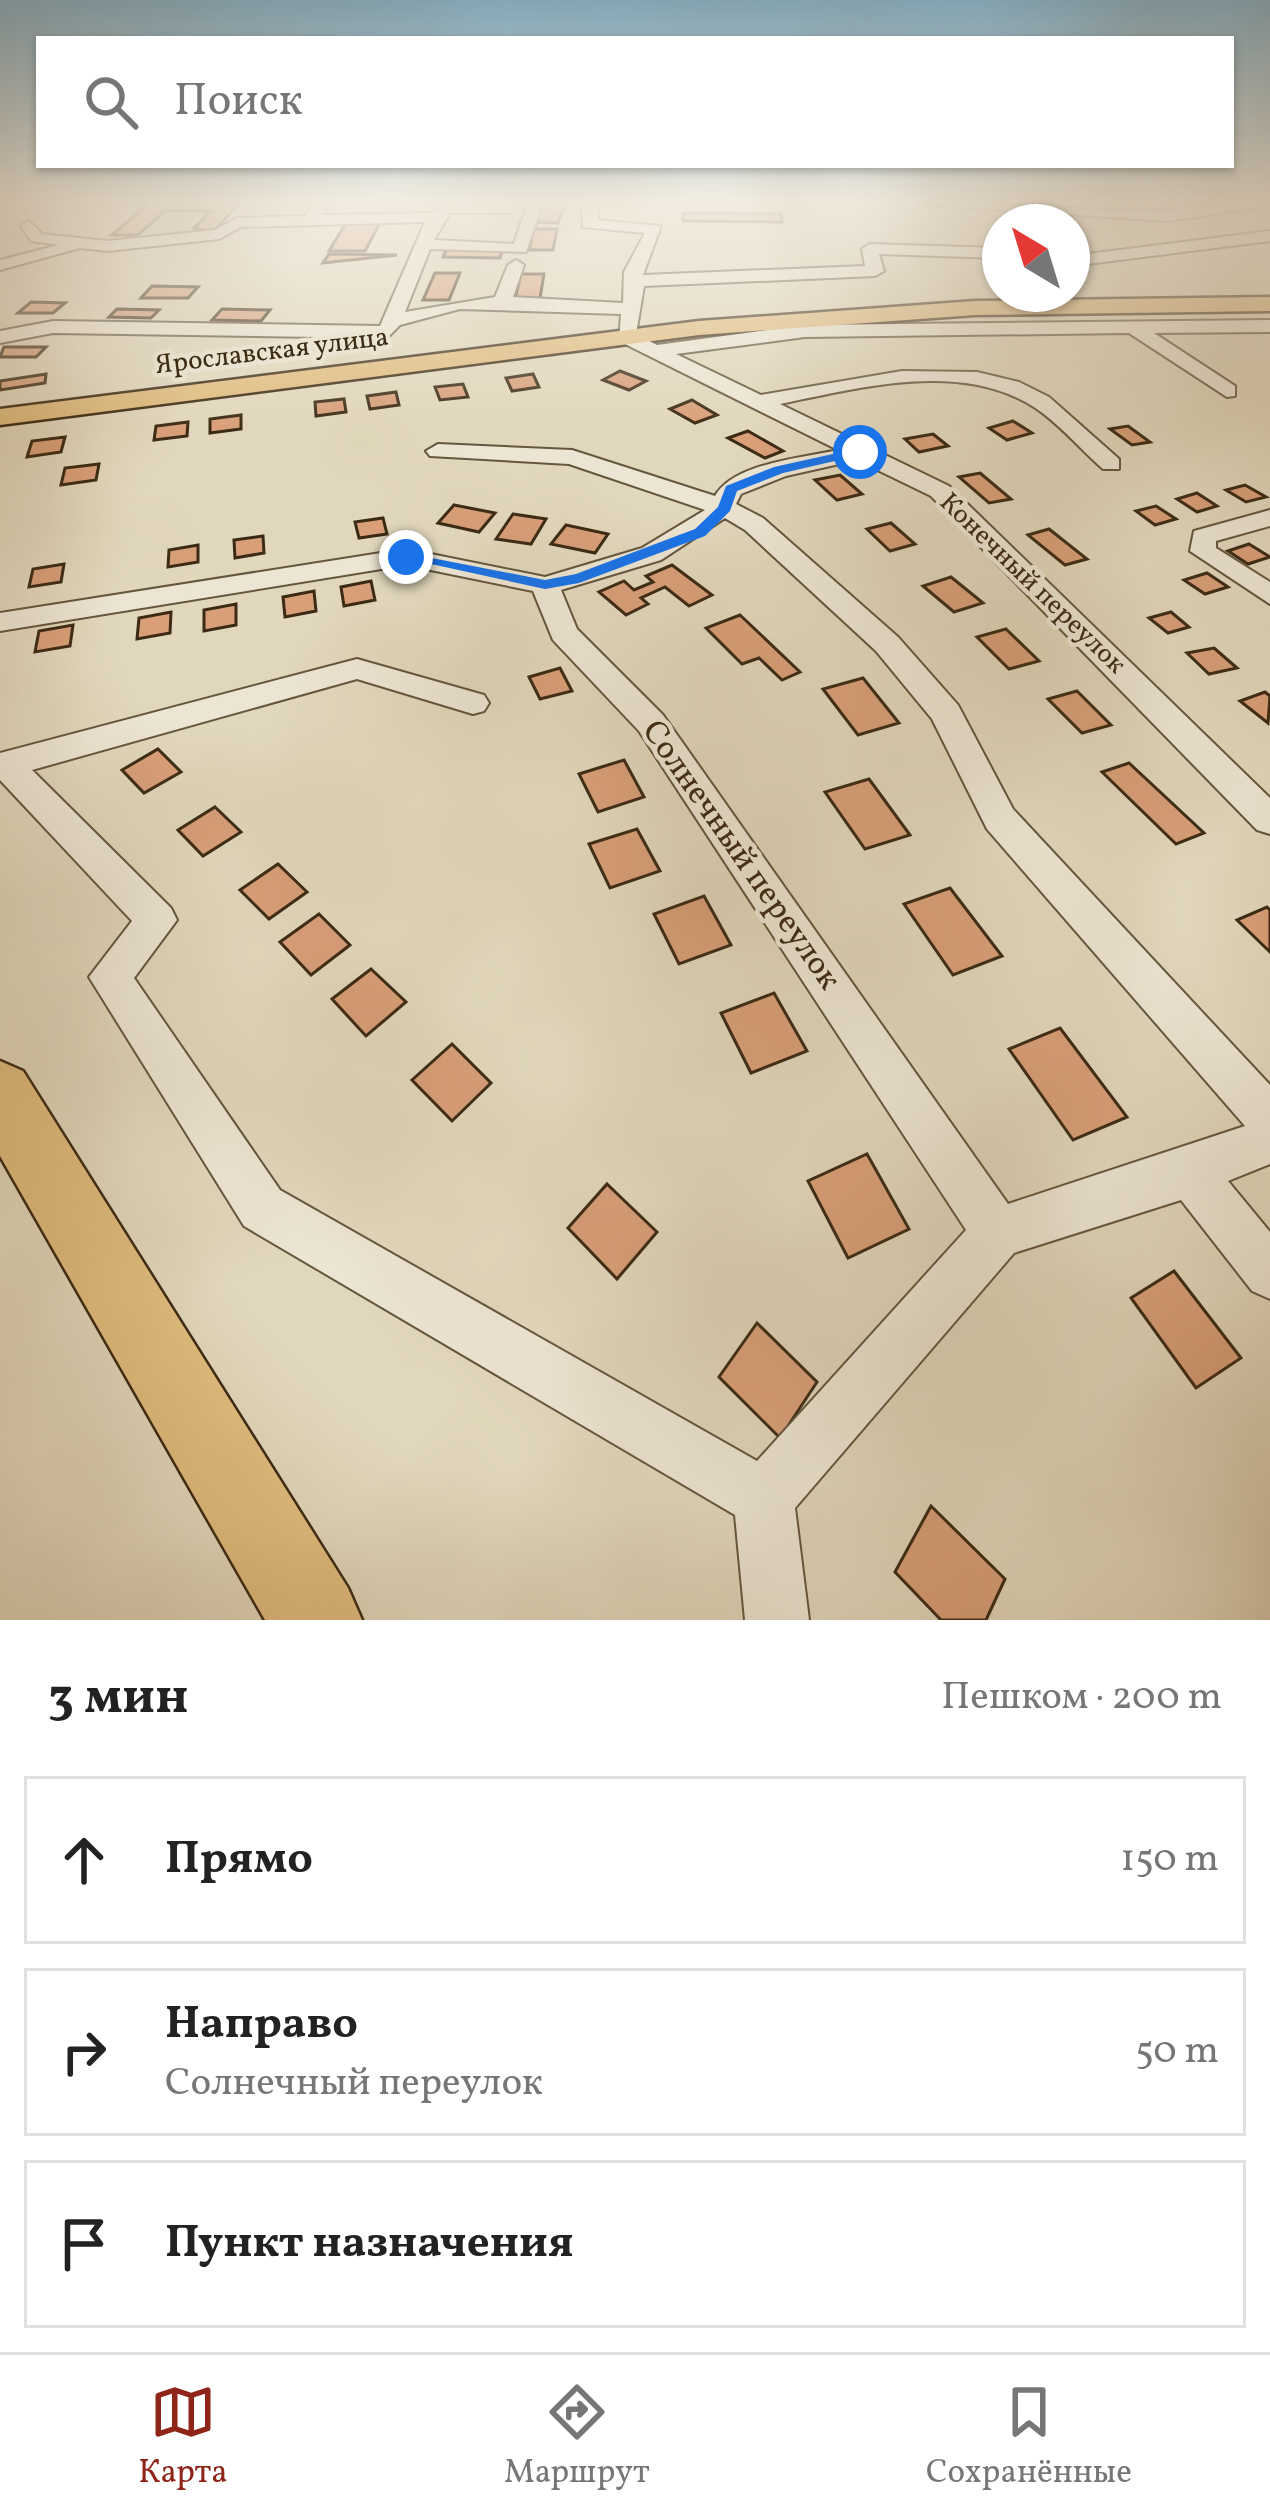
<!DOCTYPE html>
<html lang="ru">
<head>
<meta charset="utf-8">
<style>
  :root { --surface:#fff; --page:#f2f2f2; --text:#222; --muted:#767676; --line:#e0e0e0; --accent:#8f2418 }
  body { margin:0; font-family:Vollkorn,serif; background:var(--page); color:var(--text) }
  .compass { position:absolute; left:982px; top:204px; width:108px; height:108px; border-radius:50%; background:var(--surface); box-shadow:0 3px 9px #0004; rotate:322deg }
  .stop { position:absolute; width:36px; height:36px; margin:-27px; border:9px solid #1a73e8; border-radius:50%; background:#fff }
  .stop.end { background:#1a73e8; border-color:#fff; box-shadow:0 3px 12px #0008 }
  .list { margin:0; padding:0; list-style:none }
  h2 { display:flex; justify-content:space-between; align-items:center; height:156px; margin:0; padding:0 48px; font-size:51px }
  h2 small { font-size:39px; font-weight:400; color:var(--muted) }
  .list li { display:grid; grid-template-columns:78px 1fr auto; gap:36px; align-items:center; box-sizing:border-box; height:168px; margin:0 24px 24px; padding:0 24px; border:3px solid var(--line); border-radius:0px }
  .list b { display:block; font-size:45px; white-space:nowrap }
  .list p { margin:0; font-size:39px; white-space:nowrap; color:var(--muted) }
  .list em { font-size:39px; font-style:normal; color:var(--muted) }
  .icon { flex:none; width:66px; height:66px; fill:none; stroke:currentColor; stroke-width:2; stroke-linecap:round; stroke-linejoin:round }
  .map { position:relative; flex:none; width:1270px; height:1620px; overflow:hidden }
  .search { position:absolute; background:var(--surface); box-shadow:0 3px 9px #0004; left:36px; right:36px; top:36px; height:132px; display:flex; align-items:center; gap:30px; box-sizing:border-box; padding:0 42px; border-radius:0px; color:var(--muted); font-size:45px }
  .sheet { height:732px; background:var(--surface) }
  nav { display:flex; justify-content:space-around; align-items:center; box-sizing:border-box; height:168px; border-top:3px solid var(--line); background:var(--surface); font-size:33px; color:var(--muted) }
  nav a { display:grid; justify-items:center; gap:6px }
  nav .on { color:var(--accent) }
  .map>svg:first-child { display:block }
  .building { fill:#d89f79; stroke:#3c2b14; stroke-width:3 }
  .lines { fill:none; stroke-linecap:round; stroke-linejoin:round }
  .minor-casing { stroke:#65563e; stroke-width:4 }
  .major-casing { stroke:#3c2b14; stroke-width:5 }
  .highway-casing { stroke:#3c2b14; stroke-width:5 }
  .minor { fill:#ece5d3; fill-rule:evenodd }
  .major { fill:#e0bc7e; fill-rule:evenodd }
  .highway { fill:#e0bc7e; fill-rule:evenodd }
  .route { fill:#1a73e8 }
  .labels { text-anchor:middle; dominant-baseline:central; stroke-width:9; stroke-linejoin:round; paint-order:stroke }
  .far-street-label { font-size:27px; fill:#3c2b14; stroke:#ece5d3 }
  .street-label { font-size:33px; fill:#3c2b14; stroke:#ece5d3 }
</style>
</head>
<body>
<div class="map">
<svg width="1270" height="1620" viewBox="0 0 1270 1620">
  <rect width="100%" height="100%" fill="#e1d7bc"/>
  <filter id="stains"><feTurbulence type="fractalNoise" baseFrequency=".00167" numOctaves="4"/><feColorMatrix values="0 0 0 0 .2 0 0 0 0 .09 0 0 0 0 .02 0 0 0 .5 -.17"/></filter>
  <radialGradient id="worn" r=".72"><stop offset=".6" stop-color="#630" stop-opacity="0"/><stop offset="1" stop-color="#630" stop-opacity=".3"/></radialGradient>
  <g class="building">
    <path d="M130,202H241L213,232L194,228L211,211H165L138,235H112L147,205Z"/>
    <path d="M544,203H565L558,223L535,222Z"/>
    <path d="M683,213L781,214L782,222L683,221Z"/>
    <path d="M346,223H380L365,251H329Z"/>
    <path d="M534,229H557L553,250H529Z"/>
    <path d="M447,248L503,249L500,258L443,257Z"/>
    <path d="M329,254L397,255L323,263Z"/>
    <path d="M435,273H460L449,300H423Z"/>
    <path d="M521,274H544L540,298L515,299Z"/>
    <path d="M152,286L198,287L188,298H141Z"/>
    <path d="M31,302L65,303L53,313H18Z"/>
    <path d="M117,309L159,310L151,318L109,317Z"/>
    <path d="M222,309L270,310L261,321L212,320Z"/>
    <path d="M4,347H46L36,357H0Z"/>
    <path d="M620,371L646,381L629,390L603,380Z"/>
    <path d="M46,374L45,383L0,390V381Z"/>
    <path d="M533,374L539,387L512,391L506,378Z"/>
    <path d="M463,384L468,397L440,400L435,387Z"/>
    <path d="M396,392L399,405L370,409L367,396Z"/>
    <path d="M344,399L346,412L316,416L315,402Z"/>
    <path d="M692,400L717,415L695,423L670,409Z"/>
    <path d="M241,415V429L210,433V419Z"/>
    <path d="M1013,421L1032,433L1007,440L989,428Z"/>
    <path d="M188,422L187,436L154,440L156,426Z"/>
    <path d="M1128,426L1150,442L1132,445L1110,429Z"/>
    <path d="M748,431L783,451L765,458L728,438Z"/>
    <path d="M933,434L948,446L919,452L905,439Z"/>
    <path d="M65,437L61,452L27,457L32,441Z"/>
    <path d="M99,464L96,480L61,485L65,468Z"/>
    <path d="M980,473L1011,499L989,503L959,477Z"/>
    <path d="M840,475L862,494L837,500L815,480Z"/>
    <path d="M1245,485L1266,497L1246,502L1226,490Z"/>
    <path d="M1197,493L1217,506L1197,512L1177,499Z"/>
    <path d="M454,505L495,513L479,532L438,523Z"/>
    <path d="M1156,506L1176,519L1155,525L1136,511Z"/>
    <path d="M513,514L546,519L531,544L496,539Z"/>
    <path d="M383,518L387,534L359,538L355,522Z"/>
    <path d="M891,523L915,544L890,551L867,529Z"/>
    <path d="M566,525L608,534L595,553L551,544Z"/>
    <path d="M1049,529L1087,559L1065,565L1028,535Z"/>
    <path d="M263,536L264,553L235,558L234,540Z"/>
    <path d="M1249,544L1270,557L1248,564L1228,551Z"/>
    <path d="M198,545V562L168,567L169,550Z"/>
    <path d="M64,564L61,582L29,587L33,569Z"/>
    <path d="M672,565L712,595L689,606L665,587L641,598L648,604L626,615L599,592L624,581L634,590L653,582L646,576Z"/>
    <path d="M1207,573L1228,587L1205,594L1184,580Z"/>
    <path d="M951,577L983,603L954,612L923,586Z"/>
    <path d="M371,581L375,600L344,606L341,587Z"/>
    <path d="M314,591L316,611L285,617L283,597Z"/>
    <path d="M236,604V625L204,631V610Z"/>
    <path d="M171,612L170,633L137,639L139,618Z"/>
    <path d="M1171,612L1189,627L1168,633L1149,618Z"/>
    <path d="M740,615L800,672L782,680L759,658L742,664L706,628Z"/>
    <path d="M73,625L70,646L35,652L39,631Z"/>
    <path d="M1006,629L1039,661L1009,669L977,637Z"/>
    <path d="M1214,648L1237,668L1209,674L1187,653Z"/>
    <path d="M560,668L572,691L540,699L529,677Z"/>
    <path d="M863,678L899,723L858,735L823,689Z"/>
    <path d="M1077,691L1111,725L1082,733L1048,699Z"/>
    <path d="M1265,692L1270,696L1268,723L1240,701Z"/>
    <path d="M158,749L181,772L144,793L122,770Z"/>
    <path d="M624,760L644,797L598,812L579,774Z"/>
    <path d="M1129,763L1204,833L1176,844L1102,772Z"/>
    <path d="M869,779L910,835L865,849L825,792Z"/>
    <path d="M215,807L241,832L203,856L178,830Z"/>
    <path d="M637,829L660,871L610,888L589,844Z"/>
    <path d="M278,864L307,892L269,919L240,890Z"/>
    <path d="M950,888L1002,956L953,975L904,904Z"/>
    <path d="M704,896L731,945L679,964L654,914Z"/>
    <path d="M1267,907L1270,910V952L1237,920Z"/>
    <path d="M319,914L350,945L311,975L280,942Z"/>
    <path d="M371,969L406,1002L366,1036L332,999Z"/>
    <path d="M774,993L807,1051L751,1073L721,1013Z"/>
    <path d="M1060,1028L1127,1117L1073,1140L1009,1049Z"/>
    <path d="M452,1044L491,1083L452,1121L412,1080Z"/>
    <path d="M867,1154L909,1229L848,1258L808,1181Z"/>
    <path d="M607,1184L657,1232L617,1279L568,1228Z"/>
    <path d="M1174,1271L1241,1358L1196,1388L1131,1298Z"/>
    <path d="M757,1323L817,1382L780,1438L719,1377Z"/>
    <path d="M931,1506L1005,1579L986,1620H941L895,1572Z"/>
  </g>
  <g class="lines">
    <defs>
      <g id="minor">
        <path d="M316,202L329,205L321,215L431,213L446,202H519L509,213H450L434,240L514,244L528,202H543L526,252L430,249L405,312L495,297L508,265L516,260L524,265L513,297L623,303L624,272L645,233L583,227L582,202H597L598,220L661,226L643,275L865,266L862,249L870,244L1000,248V258L879,254L884,271L875,276L644,286L636,334L657,345L805,325L1270,320V332L1154,333L1235,386V396L1227,397L1129,333L805,337L676,354L761,395L902,371L977,372L1019,382L1049,397L1119,459V469H1103C1080,449 1059,423 1034,407C960,360 859,388 780,404L949,486L1270,798V834L1257,830L931,496L857,460L786,476L741,494L736,504L763,518L898,637L958,705L1013,809L1270,1085V1164L1228,1181L1270,1232V1299L1252,1291L1181,1200L1014,1253L795,1508L809,1620H745L735,1515L244,1226L89,977L132,921L0,780V753L357,659L484,695L489,703L484,711L473,714L357,679L32,770L171,908L177,920L134,978L280,1190L757,1461L966,1230L639,731L553,640L533,591L406,565L0,631V613L406,549L545,577L642,548L705,510L569,464L430,456L426,451L438,444L572,450L715,496C734,463 802,458 838,450L619,341L621,314L460,309L400,325L387,338L53,333L0,343V331L53,321L380,326L425,222L241,227L219,239L108,251L80,248L0,270V260L59,245L31,241L21,226L29,221L42,234L108,241L215,230L237,218L305,216ZM725,518L745,530L876,651L932,719L987,829L1245,1126L1008,1204L663,715L577,629L561,590L661,560Z"/>
        <path d="M881,202L1159,211L1220,202L1270,205L1169,221Z"/>
        <path d="M1270,231V241L1072,266V256Z"/>
        <path d="M1270,510V526L1216,541V548L1270,582V604L1190,551L1194,531Z"/>
      </g>
      <path id="major" d="M1270,297V311L975,315L699,335L0,425V409L699,321L975,301Z"/>
      <path id="highway" d="M0,1061L23,1071L348,1588L362,1620H265L0,1156Z"/>
    </defs>
    <use href="#minor" class="minor-casing"/>
    <use href="#major" class="major-casing"/>
    <use href="#highway" class="highway-casing"/>
    <use href="#minor" class="minor"/>
    <use href="#major" class="major"/>
    <use href="#highway" class="highway"/>
  </g>
  <linearGradient id="sky" x2="0" y2="1"><stop stop-color="#87b6d0"/><stop offset="0.47" stop-color="#f2ede1"/><stop offset="1" stop-color="#f2ede1" stop-opacity="0"/></linearGradient>
  <rect width="1270" height="429" fill="url(#sky)"/>
  <path class="route" d="M860,448L865,454L783,473L737,491L730,511L705,536L579,583L545,589L399,557L406,553L545,580L576,574L695,529L718,507L726,486L774,467Z"/>
  <g class="labels">
    <g class="far-street-label">
      <text transform="translate(272 352) rotate(-7)">Ярославская улица</text>
      <text transform="translate(1032 584) rotate(44)">Конечный переулок</text>
    </g>
    <g class="street-label">
      <text transform="translate(740 856) rotate(55)">Солнечный переулок</text>
    </g>
  </g>
  <rect width="100%" height="100%" filter="url(#stains)"/>
  <rect width="100%" height="100%" fill="url(#worn)"/>
</svg>
<svg class="compass" viewBox="-18 -18 36 36"><path d="M0-13l5 13h-10z" fill="#e53935"/><path d="M0 13l5-13h-10z" fill="#767676"/></svg>
<div class="stop" style="left:860px;top:452px"></div>
<div class="stop end" style="left:406px;top:557px"></div>
<div class="search"><svg class="icon" aria-label="search" viewBox="0 0 24 24"><circle cx="10" cy="10" r="6"/><path d="M15 15l6 6"/></svg>Поиск</div>
</div>
<section class="sheet">
<h2>3 мин<small>Пешком · 200 m</small></h2>
<ul class="list">
<li><svg class="icon" aria-label="ahead" viewBox="0 0 24 24"><path d="M12 20V5M6 11l6-6 6 6"/></svg><div><b>Прямо</b></div><em>150 m</em></li>
<li><svg class="icon" aria-label="right" viewBox="0 0 24 24"><path d="M7 20v-9h11M14 6l5 5-5 5"/></svg><div><b>Направо</b><p>Солнечный переулок</p></div><em>50 m</em></li>
<li><svg class="icon" aria-label="arrive" viewBox="0 0 24 24"><path d="M6 21V4h12l-3 4 3 4H6"/></svg><div><b>Пункт назначения</b></div></li>
</ul>
</section>
<nav>
<a class="on"><svg class="icon" aria-label="map" viewBox="0 0 24 24"><path d="M3 6l6-2 6 2 6-2v14l-6 2-6-2-6 2zM9 4v14M15 6v14"/></svg>Карта</a>
<a><svg class="icon" aria-label="directions" viewBox="0 0 24 24"><path d="M12 3l9 9-9 9-9-9zM9 14v-3h6M13 9l2 2-2 2"/></svg>Маршрут</a>
<a><svg class="icon" aria-label="saved" viewBox="0 0 24 24"><path d="M7 4h10v16l-5-4-5 4z"/></svg>Сохранённые</a>
</nav>
</body>
</html>
